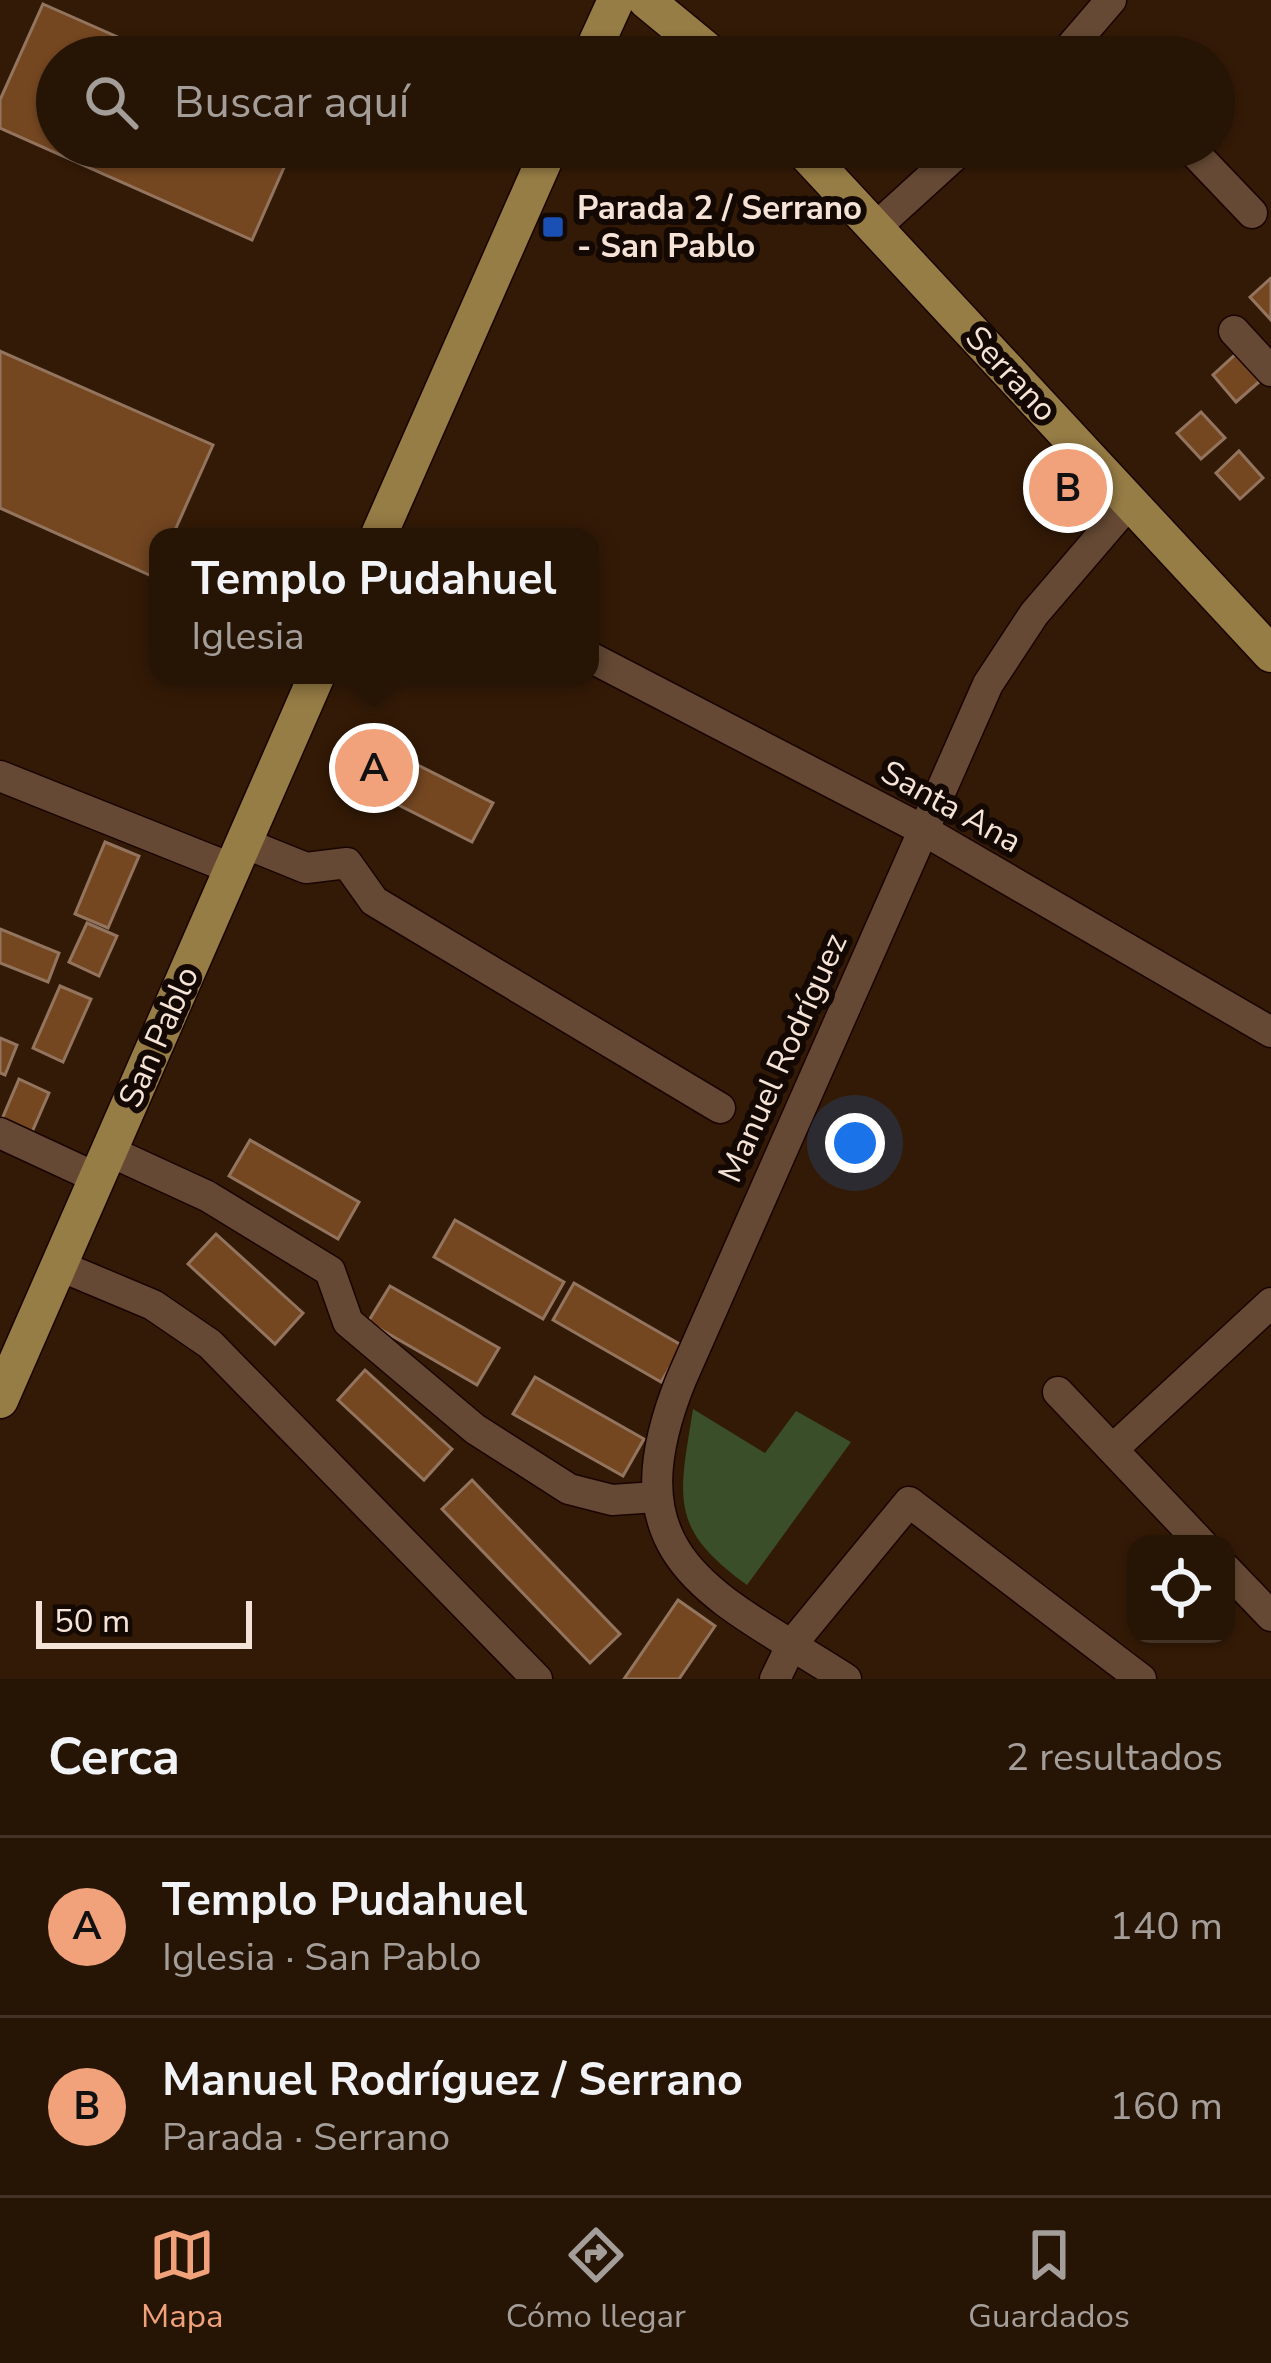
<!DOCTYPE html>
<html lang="es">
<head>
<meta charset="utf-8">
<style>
  :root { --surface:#261404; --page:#2e1d0e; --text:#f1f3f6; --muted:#a49e9a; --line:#423326; --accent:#f1a27b }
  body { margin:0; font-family:"Nunito Sans",sans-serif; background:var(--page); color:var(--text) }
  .controls { position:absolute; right:36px; bottom:36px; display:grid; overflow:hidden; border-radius:24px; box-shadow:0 3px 9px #0004 }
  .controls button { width:108px; height:108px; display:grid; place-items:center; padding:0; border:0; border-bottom:3px solid var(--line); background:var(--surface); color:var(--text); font:60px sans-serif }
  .scale { position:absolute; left:36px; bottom:30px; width:216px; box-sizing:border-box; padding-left:12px; border:6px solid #f5e3d7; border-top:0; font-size:33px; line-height:42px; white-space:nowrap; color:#f5e3d7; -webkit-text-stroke:9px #130802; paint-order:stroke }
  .you { position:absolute; left:855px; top:1143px; width:42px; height:42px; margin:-30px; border:9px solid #fff; border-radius:50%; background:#1a73e8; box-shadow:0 0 0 18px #1a73e833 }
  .badge { display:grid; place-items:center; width:78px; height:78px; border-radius:50%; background:var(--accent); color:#111; font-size:39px; font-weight:700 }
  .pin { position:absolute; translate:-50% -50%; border:6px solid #fff; box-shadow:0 3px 12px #0006 }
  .popup { position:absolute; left:149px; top:528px; width:450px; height:156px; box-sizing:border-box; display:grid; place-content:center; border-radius:24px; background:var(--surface); filter:drop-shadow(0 3px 9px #0005); font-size:39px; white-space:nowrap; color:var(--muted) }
  .popup b { font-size:45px; color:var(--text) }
  .popup::after { content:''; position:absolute; left:50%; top:100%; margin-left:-24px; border:24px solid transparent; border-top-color:var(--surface) }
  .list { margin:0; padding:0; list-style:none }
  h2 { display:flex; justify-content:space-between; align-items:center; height:156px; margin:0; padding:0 48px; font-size:51px }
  h2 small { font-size:39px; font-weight:400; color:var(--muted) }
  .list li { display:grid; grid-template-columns:78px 1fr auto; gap:36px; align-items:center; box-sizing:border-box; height:180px; padding:0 48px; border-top:3px solid var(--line) }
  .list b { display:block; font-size:45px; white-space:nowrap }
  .list p { margin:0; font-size:39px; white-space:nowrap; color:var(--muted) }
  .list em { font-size:39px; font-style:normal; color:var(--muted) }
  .icon { flex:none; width:66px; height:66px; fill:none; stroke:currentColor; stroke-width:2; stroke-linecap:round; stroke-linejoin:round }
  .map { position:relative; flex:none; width:1271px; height:1679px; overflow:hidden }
  .search { position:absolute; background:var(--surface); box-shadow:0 3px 9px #0004; left:36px; right:36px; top:36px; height:132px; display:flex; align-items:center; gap:30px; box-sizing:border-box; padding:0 42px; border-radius:66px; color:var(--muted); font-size:45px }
  .sheet { height:516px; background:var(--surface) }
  nav { display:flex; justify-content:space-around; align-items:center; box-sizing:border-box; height:168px; border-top:3px solid var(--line); background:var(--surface); font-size:33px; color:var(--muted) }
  nav a { display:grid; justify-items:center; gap:6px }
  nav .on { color:var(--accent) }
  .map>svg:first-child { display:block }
  .green { fill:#394e29 }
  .building { fill:#754721; stroke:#93755f; stroke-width:3 }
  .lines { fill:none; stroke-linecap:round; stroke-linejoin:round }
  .minor-casing { stroke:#190400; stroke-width:33 }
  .major-casing { stroke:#190400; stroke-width:39 }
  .minor { stroke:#654934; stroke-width:30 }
  .major { stroke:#967c45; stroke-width:36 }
  .transit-dot { fill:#1a4fb4; stroke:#130802; stroke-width:4.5 }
  .labels { text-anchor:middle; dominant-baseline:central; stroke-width:12; stroke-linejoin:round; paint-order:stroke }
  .poi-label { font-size:33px; font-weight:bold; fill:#f5e3d7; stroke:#130802; text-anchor:start }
  .street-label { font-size:33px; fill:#f5e3d7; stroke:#130802 }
</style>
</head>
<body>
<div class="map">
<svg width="1271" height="1679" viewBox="0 0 1271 1679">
  <rect width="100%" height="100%" fill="#331a06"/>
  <path class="green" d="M693,1409L765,1453L796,1411L851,1442L747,1585C668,1528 679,1498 693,1409Z"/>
  <g class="building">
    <path d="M43,4L163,57H57V147H293L252,240L0,128V100Z"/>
    <path d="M1271,278V320L1250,297Z"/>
    <path d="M0,351L213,445L172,537H158L154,577L0,508Z"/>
    <path d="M1236,354L1260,381L1236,402L1213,375Z"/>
    <path d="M1201,412L1225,438L1201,459L1177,433Z"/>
    <path d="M1239,451L1263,478L1240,499L1216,473Z"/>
    <path d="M378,745L493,803L472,842L357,784Z"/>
    <path d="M105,842L139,856L108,928L75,914Z"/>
    <path d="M87,923L117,936L99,976L69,962Z"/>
    <path d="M0,929L59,953L48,982L0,963Z"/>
    <path d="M60,986L91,999L63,1062L33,1048Z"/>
    <path d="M0,1038L17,1045L5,1075L0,1073Z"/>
    <path d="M19,1079L49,1093L32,1132L2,1119Z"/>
    <path d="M250,1140L359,1202L338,1239L229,1176Z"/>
    <path d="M455,1220L564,1282L543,1319L434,1257Z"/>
    <path d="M216,1234L303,1313L275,1344L188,1264Z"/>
    <path d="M574,1283L683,1346L661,1382L553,1320Z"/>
    <path d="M390,1286L499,1348L477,1385L368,1322Z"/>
    <path d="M365,1370L452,1449L424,1480L338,1400Z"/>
    <path d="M535,1377L644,1439L623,1476L513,1414Z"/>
    <path d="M472,1480L620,1634L590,1663L442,1509Z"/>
    <path d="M678,1600L715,1626L679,1679H624Z"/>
  </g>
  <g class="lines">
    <defs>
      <g id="minor">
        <path d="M1062,57L1111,0"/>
        <path d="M1189,147L1252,213"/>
        <path d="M875,228L964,147"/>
        <path d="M1234,331L1271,371"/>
        <path d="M590,657L923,830L1271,1032"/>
        <path d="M0,776L233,869"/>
        <path d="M244,843L306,868L347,863L374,901L720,1108"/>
        <path d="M0,1133L97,1178"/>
        <path d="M109,1151L207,1196L330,1271L348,1322L475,1429L569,1489L612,1500L656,1497"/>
        <path d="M60,1266L153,1305L210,1344L537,1679"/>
        <path d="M1058,1392L1202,1544"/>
        <path d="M1113,1449L1271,1303"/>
        <path d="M1226,1569L1271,1616"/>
        <path d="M775,1679L792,1644L909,1502L1141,1679"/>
        <path d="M846,1679C714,1594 608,1561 681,1380L988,684L1034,614L1130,502"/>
      </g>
      <g id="major">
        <path d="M646,0L715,57"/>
        <path d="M590,57L616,0"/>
        <path d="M800,147L1271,654"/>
        <path d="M378,537L550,147"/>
        <path d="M0,1400L317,675"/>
      </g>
    </defs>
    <use href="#minor" class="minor-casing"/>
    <use href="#major" class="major-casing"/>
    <use href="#minor" class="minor"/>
    <use href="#major" class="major"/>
  </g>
  <rect class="transit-dot" x="541" y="215" width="24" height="24" rx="6"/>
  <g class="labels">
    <g class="poi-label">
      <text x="577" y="208">Parada 2 / Serrano<tspan x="577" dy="38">- San Pablo</tspan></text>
    </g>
    <g class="street-label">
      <text transform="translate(1011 374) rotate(47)">Serrano</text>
      <text transform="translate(951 807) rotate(29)">Santa Ana</text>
      <text transform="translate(159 1037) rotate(-66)">San Pablo</text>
      <text transform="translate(783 1058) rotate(-66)">Manuel Rodríguez</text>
    </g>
  </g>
</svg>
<div class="controls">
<button><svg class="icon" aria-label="locate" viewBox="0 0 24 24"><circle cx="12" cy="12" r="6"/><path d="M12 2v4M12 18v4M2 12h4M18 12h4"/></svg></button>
</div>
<div class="scale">50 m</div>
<div class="you"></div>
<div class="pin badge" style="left:374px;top:768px">A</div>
<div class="popup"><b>Templo Pudahuel</b>Iglesia</div>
<div class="pin badge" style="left:1068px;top:488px">B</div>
<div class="search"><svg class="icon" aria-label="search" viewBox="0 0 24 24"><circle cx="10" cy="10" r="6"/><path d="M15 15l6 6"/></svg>Buscar aquí</div>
</div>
<section class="sheet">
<h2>Cerca<small>2 resultados</small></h2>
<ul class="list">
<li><span class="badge">A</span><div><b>Templo Pudahuel</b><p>Iglesia · San Pablo</p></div><em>140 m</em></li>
<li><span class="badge">B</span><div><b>Manuel Rodríguez / Serrano</b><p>Parada · Serrano</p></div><em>160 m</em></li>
</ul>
</section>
<nav>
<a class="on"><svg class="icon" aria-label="map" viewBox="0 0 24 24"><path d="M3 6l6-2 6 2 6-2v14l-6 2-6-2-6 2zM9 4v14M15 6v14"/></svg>Mapa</a>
<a><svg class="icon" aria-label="directions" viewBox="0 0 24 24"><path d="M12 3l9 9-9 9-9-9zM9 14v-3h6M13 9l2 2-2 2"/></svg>Cómo llegar</a>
<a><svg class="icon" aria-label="saved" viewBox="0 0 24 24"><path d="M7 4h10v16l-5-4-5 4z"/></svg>Guardados</a>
</nav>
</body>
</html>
